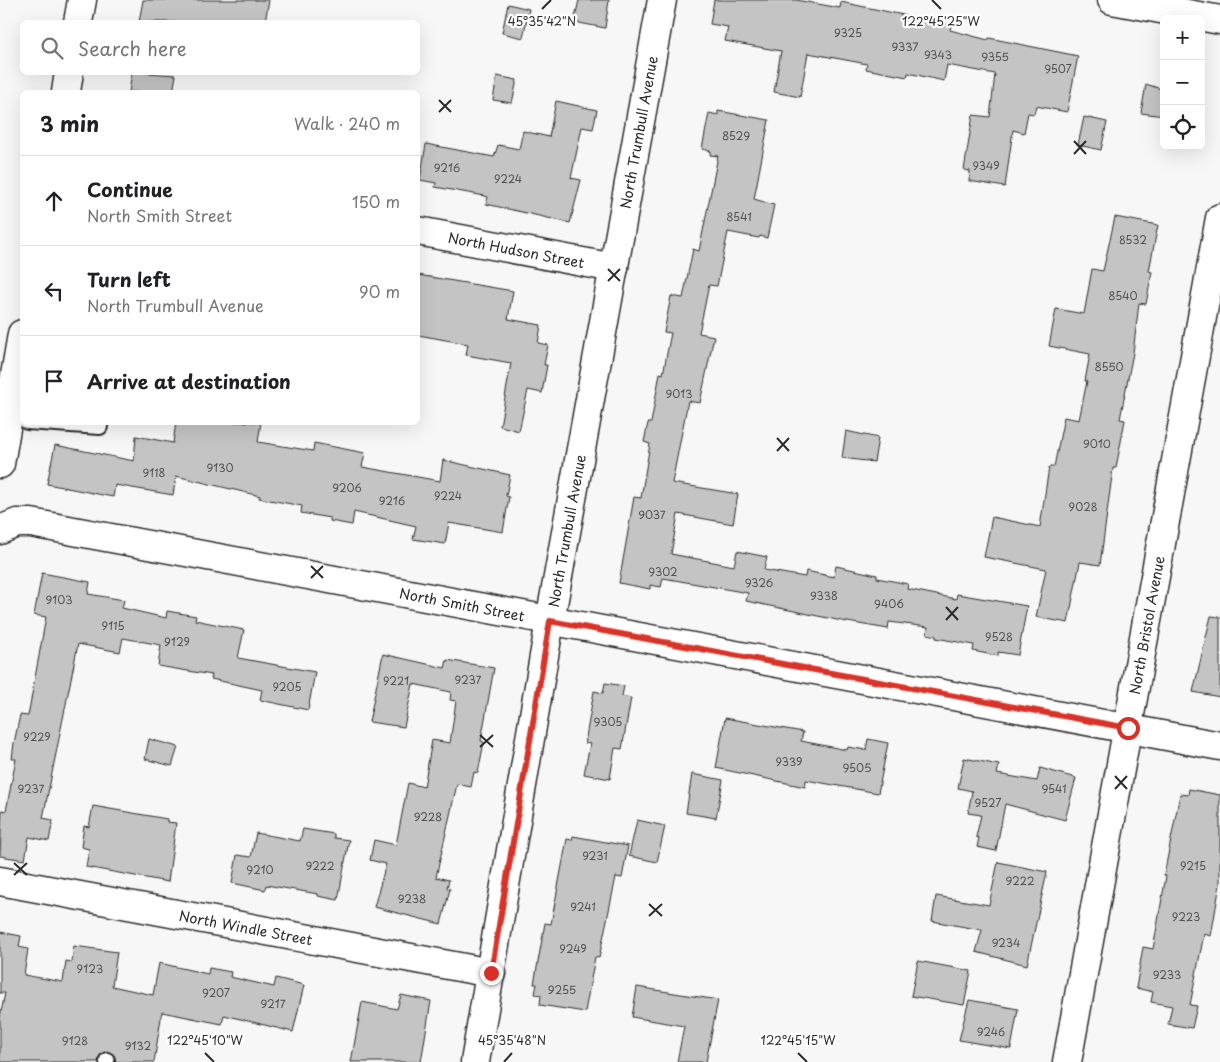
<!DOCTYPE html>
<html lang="en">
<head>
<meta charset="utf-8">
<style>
  :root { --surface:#fff; --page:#f2f2f2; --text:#202124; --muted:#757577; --line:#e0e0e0 }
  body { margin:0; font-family:"Playpen Sans",sans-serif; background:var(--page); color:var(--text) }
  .controls { position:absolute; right:15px; top:15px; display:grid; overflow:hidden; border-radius:8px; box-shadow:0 5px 20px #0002 }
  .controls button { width:45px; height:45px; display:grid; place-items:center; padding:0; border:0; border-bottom:1px solid var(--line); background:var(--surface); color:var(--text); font:25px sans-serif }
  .stop { position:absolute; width:15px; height:15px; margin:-11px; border:4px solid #d93025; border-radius:50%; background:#fff }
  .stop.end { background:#d93025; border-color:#fff; box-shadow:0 1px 5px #0008 }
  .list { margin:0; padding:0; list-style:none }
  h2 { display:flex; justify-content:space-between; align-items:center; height:65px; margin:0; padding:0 20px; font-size:21px }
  h2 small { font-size:16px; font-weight:400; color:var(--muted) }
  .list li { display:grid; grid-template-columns:32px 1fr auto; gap:15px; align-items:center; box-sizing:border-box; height:90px; padding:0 20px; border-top:1px solid var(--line) }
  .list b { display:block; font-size:19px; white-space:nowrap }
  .list p { margin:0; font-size:16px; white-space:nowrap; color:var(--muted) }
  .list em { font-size:16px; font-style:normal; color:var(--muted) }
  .icon { flex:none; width:28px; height:28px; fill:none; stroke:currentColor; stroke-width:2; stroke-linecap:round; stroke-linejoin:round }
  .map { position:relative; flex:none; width:1220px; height:1062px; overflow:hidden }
  .search { position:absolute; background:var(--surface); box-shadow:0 5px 20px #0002; left:20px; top:20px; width:400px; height:55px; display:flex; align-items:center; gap:12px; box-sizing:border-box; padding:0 18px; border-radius:8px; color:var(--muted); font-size:19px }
  .panel { position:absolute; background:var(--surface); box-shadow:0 5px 20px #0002; left:20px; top:90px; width:400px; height:335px; border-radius:8px }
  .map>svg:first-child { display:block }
  .building { fill:#c4c4c4; stroke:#2b2b2b }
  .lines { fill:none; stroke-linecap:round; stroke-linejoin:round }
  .lane-casing { stroke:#2b2b2b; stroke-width:18 }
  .street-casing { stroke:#2b2b2b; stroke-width:31 }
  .secondary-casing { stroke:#2b2b2b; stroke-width:31 }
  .lane { stroke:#fff; stroke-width:14 }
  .street { stroke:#fff; stroke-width:28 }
  .secondary { stroke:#fff; stroke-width:28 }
  .route { stroke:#d93025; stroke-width:6 }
  .ticks { fill:none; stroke:#2b2b2b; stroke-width:2 }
  .labels { text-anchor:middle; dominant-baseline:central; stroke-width:4.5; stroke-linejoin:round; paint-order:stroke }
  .number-label { font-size:11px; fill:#515151 }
  .street-label { font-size:14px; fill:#2b2b2b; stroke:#fff }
  .ticks-label { font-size:12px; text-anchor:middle; fill:#2b2b2b; stroke:#fff; stroke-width:4.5; stroke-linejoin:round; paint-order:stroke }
</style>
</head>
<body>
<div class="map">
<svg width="1220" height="1062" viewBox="0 0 1220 1062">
  <rect width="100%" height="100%" fill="#f7f7f7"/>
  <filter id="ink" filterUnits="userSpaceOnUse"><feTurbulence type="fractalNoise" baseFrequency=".02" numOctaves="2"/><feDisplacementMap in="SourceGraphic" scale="10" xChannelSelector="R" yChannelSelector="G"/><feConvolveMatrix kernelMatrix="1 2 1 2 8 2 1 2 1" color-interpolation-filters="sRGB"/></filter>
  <g filter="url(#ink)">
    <g class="building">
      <path d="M143,0H269L265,22L238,19V22H139Z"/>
      <path d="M579,0H609L605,28L574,22Z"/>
      <path d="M714,0H796L840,8L841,2L951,25L950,30L988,40L989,38L1078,56L1067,112L1036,106L1034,114L1028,113L1024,133L1013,130L1005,187L969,181L970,171L964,170L973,115L990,117L995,74L947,65L944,81L908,73L907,77L866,69L867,64L808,53L800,97L774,92L781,51L725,41L728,27L710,24Z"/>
      <path d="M508,4L529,9L523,38L502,33Z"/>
      <path d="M132,72L176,75L173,92H129Z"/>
      <path d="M497,76L517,80L512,103L493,100Z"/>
      <path d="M1146,84L1164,90V116L1141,113Z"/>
      <path d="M556,101L597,110L593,129L582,127L571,178L581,180L570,223L486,204L488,197L485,196L435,187L436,183L420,180L426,144L494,157L498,145L519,149L523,131L549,137Z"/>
      <path d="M718,111L769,120L754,199L774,205L767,238L760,236L759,238L728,232L717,286L709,285L699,333L714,336L700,403L688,401L672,483L738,494L733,524L678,514L671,554L734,566L737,551L767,557L764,570L805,577L806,571L834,577L836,566L877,575V578L908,584L907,589L956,599L957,594L1027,606L1018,655L998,652V656L973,651L974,645L936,638V636L927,634L928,627L889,622L888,629L842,621L746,601L748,593L703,585L663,578L661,587L650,585V589L619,583L634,497L641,498L650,444L644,442L648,423H651L660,373L663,374L671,333L664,332L671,296L683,298L693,249L699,251L718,156L710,155L711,151L702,149L709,113L718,115Z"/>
      <path d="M1084,117L1107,122L1101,150L1078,145Z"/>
      <path d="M1115,217L1158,225L1149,271L1152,272L1146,304L1139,303L1133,353L1120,419L1125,420L1116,468H1113L1100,565L1080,562L1068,623L1036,617L1046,569L984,557L992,517L1040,527L1049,467H1054L1064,417L1079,420L1087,381H1085L1090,354L1049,346L1056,309L1084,314L1092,269L1103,271Z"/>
      <path d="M418,275L513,291L508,319L541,325L538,343L548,345L544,365H547L542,393L528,390L519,431L500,426L511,363L466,355L468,344L418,335Z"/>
      <path d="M176,422H261L258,442L313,451L314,443L365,453L362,467L440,481L443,460L510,475L506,496L509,497L503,532L449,523L445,544L413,539L416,526L354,512L352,525L330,521V518L301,513L302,506L259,498L260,496L176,476L173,495L115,485L113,497L47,484L55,445L134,461L136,436L173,443Z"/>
      <path d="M846,431L878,438L874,462L842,458Z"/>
      <path d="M42,573L90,582L88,594L124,600L122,608L166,618L167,611L196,616L195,620L244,630L238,658L315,672L308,710L260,700L262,690L211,679L212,675L158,666L161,645L123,638L120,652L78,644L43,818L53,820L49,841L29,837L25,860L0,856L2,810L6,811L16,759H12L14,743L20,715L28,716L46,617L34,615Z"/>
      <path d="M1211,616L1220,617V697L1193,692Z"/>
      <path d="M383,654L445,668L447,660L494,668L481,741L484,742L478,773L474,772L471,787L457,784L436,877L449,880L447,888L450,889L441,924L374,907L386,864L370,860L374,840L396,845L408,783L424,787L432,740L450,743L456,701L450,700L451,692L413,684L404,727L369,722Z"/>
      <path d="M605,683L624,686L622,696L631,698L622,749L615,748L610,779L584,774L590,744L585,743L594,691L603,693Z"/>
      <path d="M725,718L803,732L801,741L847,750L848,747L866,750L868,739L888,743L878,793L806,780L805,787L716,768Z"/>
      <path d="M149,739L178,747L172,766L145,759Z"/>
      <path d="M964,758L999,765L997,774L1037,781L1040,768L1076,778L1065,820L1005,804L996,851L977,847L979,838L976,837L981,815L968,813L972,791L958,788Z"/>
      <path d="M692,774L723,780L716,818L686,813Z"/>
      <path d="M1189,789L1220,795V884L1211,936L1204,934L1190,1005L1197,1006L1192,1028L1168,1024L1172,1006L1151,1002L1153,992L1136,988L1143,947L1153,949L1166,876L1164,875L1180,794L1188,795Z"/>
      <path d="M93,806L167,819V822L176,823L168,882L86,867L89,849L81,847L84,826L89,827Z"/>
      <path d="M637,820L665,826L657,862L629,856Z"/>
      <path d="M303,829L334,834V838L349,840L338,900L318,896V894L266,885L265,890L232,883L237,855L251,857L256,833L300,841Z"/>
      <path d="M573,836L628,846L622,878L616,877L599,958L595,957L585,1012L540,1005L541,995L535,994L537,984H534L545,923L551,924L567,839L572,840Z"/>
      <path d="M998,862L1047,872L1027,965L976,952L982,930L932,921L936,896L989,905Z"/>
      <path d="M0,932L21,936L19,947L28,949L24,975L63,982L66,961L72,962L74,946L117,952L112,986L153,995L159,963L208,974L209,968L231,972L230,977L274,987L276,978L304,985L293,1032L224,1015L222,1024L162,1012L154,1062H116L114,1055L107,1051L100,1055L98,1062H0V1017L5,993H0Z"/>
      <path d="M918,961L971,971L964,1005L911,996Z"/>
      <path d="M637,987L718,1000L706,1062H677L684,1026L632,1017Z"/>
      <path d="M401,995L431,1001L421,1062H351L362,1002L397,1009Z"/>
      <path d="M969,1000L1018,1009L1011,1049L959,1040Z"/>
    </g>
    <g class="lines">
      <defs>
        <g id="lane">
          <path d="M27,422L100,427"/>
          <path d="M107,1062V1060"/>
        </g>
        <g id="street">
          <path d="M1112,0L1220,20"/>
          <path id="s1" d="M418,231L614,268"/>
          <path id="s2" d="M0,530L17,523H31L1220,746"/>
          <path id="s3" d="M0,881L491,973"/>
          <path id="s4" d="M475,1062L550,621L662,0"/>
          <path id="s5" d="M1067,1062L1220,218"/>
        </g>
        <g id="secondary">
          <path d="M78,22L82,0"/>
          <path d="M66,92L69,72"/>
          <path d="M0,464L22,334"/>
        </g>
      </defs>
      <use href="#lane" class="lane-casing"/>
      <use href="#street" class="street-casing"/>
      <use href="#secondary" class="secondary-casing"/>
      <use href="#lane" class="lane"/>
      <use href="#street" class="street"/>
      <use href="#secondary" class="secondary"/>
    </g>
  </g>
  <g class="lines" filter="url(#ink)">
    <path class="route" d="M491,973L550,621L1128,728"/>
  </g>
  <path class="ticks" d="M932,0L941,9M542,9L551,0M439,100L451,112M439,112L451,100M1074,141L1086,154M1074,154L1086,141M608,269L620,281M608,281L620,269M777,438L789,451M777,451L789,438M311,566L323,578M311,578L323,566M946,607L958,620M946,620L958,607M480,735L493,747M480,747L493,735M1115,776L1127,789M1115,789L1127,776M14,863L27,875M14,875L27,863M649,904L662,916M649,916L662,904M205,1053L214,1062M798,1053L807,1062M504,1062L512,1053"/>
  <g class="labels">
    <g class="number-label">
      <text x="848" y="32">9325</text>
      <text x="905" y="46">9337</text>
      <text x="938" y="54">9343</text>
      <text x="995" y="56">9355</text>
      <text x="1058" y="68">9507</text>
      <text x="736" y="135">8529</text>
      <text x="986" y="165">9349</text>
      <text x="447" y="167">9216</text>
      <text x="508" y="178">9224</text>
      <text x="739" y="216">8541</text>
      <text x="1133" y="239">8532</text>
      <text x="1123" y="295">8540</text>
      <text x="1109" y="366">8550</text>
      <text x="679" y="393">9013</text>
      <text x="1097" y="443">9010</text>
      <text x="220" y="467">9130</text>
      <text x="154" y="472">9118</text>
      <text x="347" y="487">9206</text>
      <text x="448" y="495">9224</text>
      <text x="392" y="500">9216</text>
      <text x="1083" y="506">9028</text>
      <text x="652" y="514">9037</text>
      <text x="663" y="571">9302</text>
      <text x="759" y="582">9326</text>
      <text x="824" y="595">9338</text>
      <text x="59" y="599">9103</text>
      <text x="889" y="603">9406</text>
      <text x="113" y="625">9115</text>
      <text x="999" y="636">9528</text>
      <text x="177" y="641">9129</text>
      <text x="468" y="679">9237</text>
      <text x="396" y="680">9221</text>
      <text x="287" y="686">9205</text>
      <text x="608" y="721">9305</text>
      <text x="37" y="736">9229</text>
      <text x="789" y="761">9339</text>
      <text x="857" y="767">9505</text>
      <text x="31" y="788">9237</text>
      <text x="1054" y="788">9541</text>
      <text x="988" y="802">9527</text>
      <text x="428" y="816">9228</text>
      <text x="595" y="855">9231</text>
      <text x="320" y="865">9222</text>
      <text x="1193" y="865">9215</text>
      <text x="260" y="869">9210</text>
      <text x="1020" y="880">9222</text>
      <text x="412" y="898">9238</text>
      <text x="583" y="906">9241</text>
      <text x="1186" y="916">9223</text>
      <text x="1006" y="942">9234</text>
      <text x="573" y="948">9249</text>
      <text x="90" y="968">9123</text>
      <text x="1167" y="974">9233</text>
      <text x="562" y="989">9255</text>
      <text x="216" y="992">9207</text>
      <text x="273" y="1003">9217</text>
      <text x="991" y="1031">9246</text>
      <text x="75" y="1040">9128</text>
      <text x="138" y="1045">9132</text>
    </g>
    <g class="street-label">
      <text stroke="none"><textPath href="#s4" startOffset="944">North Trumbull Avenue</textPath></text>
      <text stroke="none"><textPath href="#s1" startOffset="100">North Hudson Street</textPath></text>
      <text stroke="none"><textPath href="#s4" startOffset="539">North Trumbull Avenue</textPath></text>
      <text stroke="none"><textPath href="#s2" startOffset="471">North Smith Street</textPath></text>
      <text stroke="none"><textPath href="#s5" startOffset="444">North Bristol Avenue</textPath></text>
      <text stroke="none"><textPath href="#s3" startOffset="250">North Windle Street</textPath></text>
    </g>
  </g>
  <g class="ticks-label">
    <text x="542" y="26">45°35'42"N</text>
    <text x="941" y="26">122°45'25"W</text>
    <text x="205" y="1045">122°45'10"W</text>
    <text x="512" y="1045">45°35'48"N</text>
    <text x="798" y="1045">122°45'15"W</text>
  </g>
</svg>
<div class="controls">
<button>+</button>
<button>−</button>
<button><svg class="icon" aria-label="locate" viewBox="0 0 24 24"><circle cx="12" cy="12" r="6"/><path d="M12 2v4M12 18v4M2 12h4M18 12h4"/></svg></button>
</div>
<div class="stop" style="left:1128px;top:728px"></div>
<div class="stop end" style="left:491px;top:973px"></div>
<div class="search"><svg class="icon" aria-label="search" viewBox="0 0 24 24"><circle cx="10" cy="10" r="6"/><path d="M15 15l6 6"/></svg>Search here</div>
<section class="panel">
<h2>3 min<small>Walk · 240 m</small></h2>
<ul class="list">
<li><svg class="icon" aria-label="ahead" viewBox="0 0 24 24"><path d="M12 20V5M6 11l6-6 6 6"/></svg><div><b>Continue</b><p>North Smith Street</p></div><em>150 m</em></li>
<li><svg class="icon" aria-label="left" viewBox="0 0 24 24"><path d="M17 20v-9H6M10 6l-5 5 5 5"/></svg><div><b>Turn left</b><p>North Trumbull Avenue</p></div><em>90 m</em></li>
<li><svg class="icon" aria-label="arrive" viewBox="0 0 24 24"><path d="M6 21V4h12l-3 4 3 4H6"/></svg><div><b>Arrive at destination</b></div></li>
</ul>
</section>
</div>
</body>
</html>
